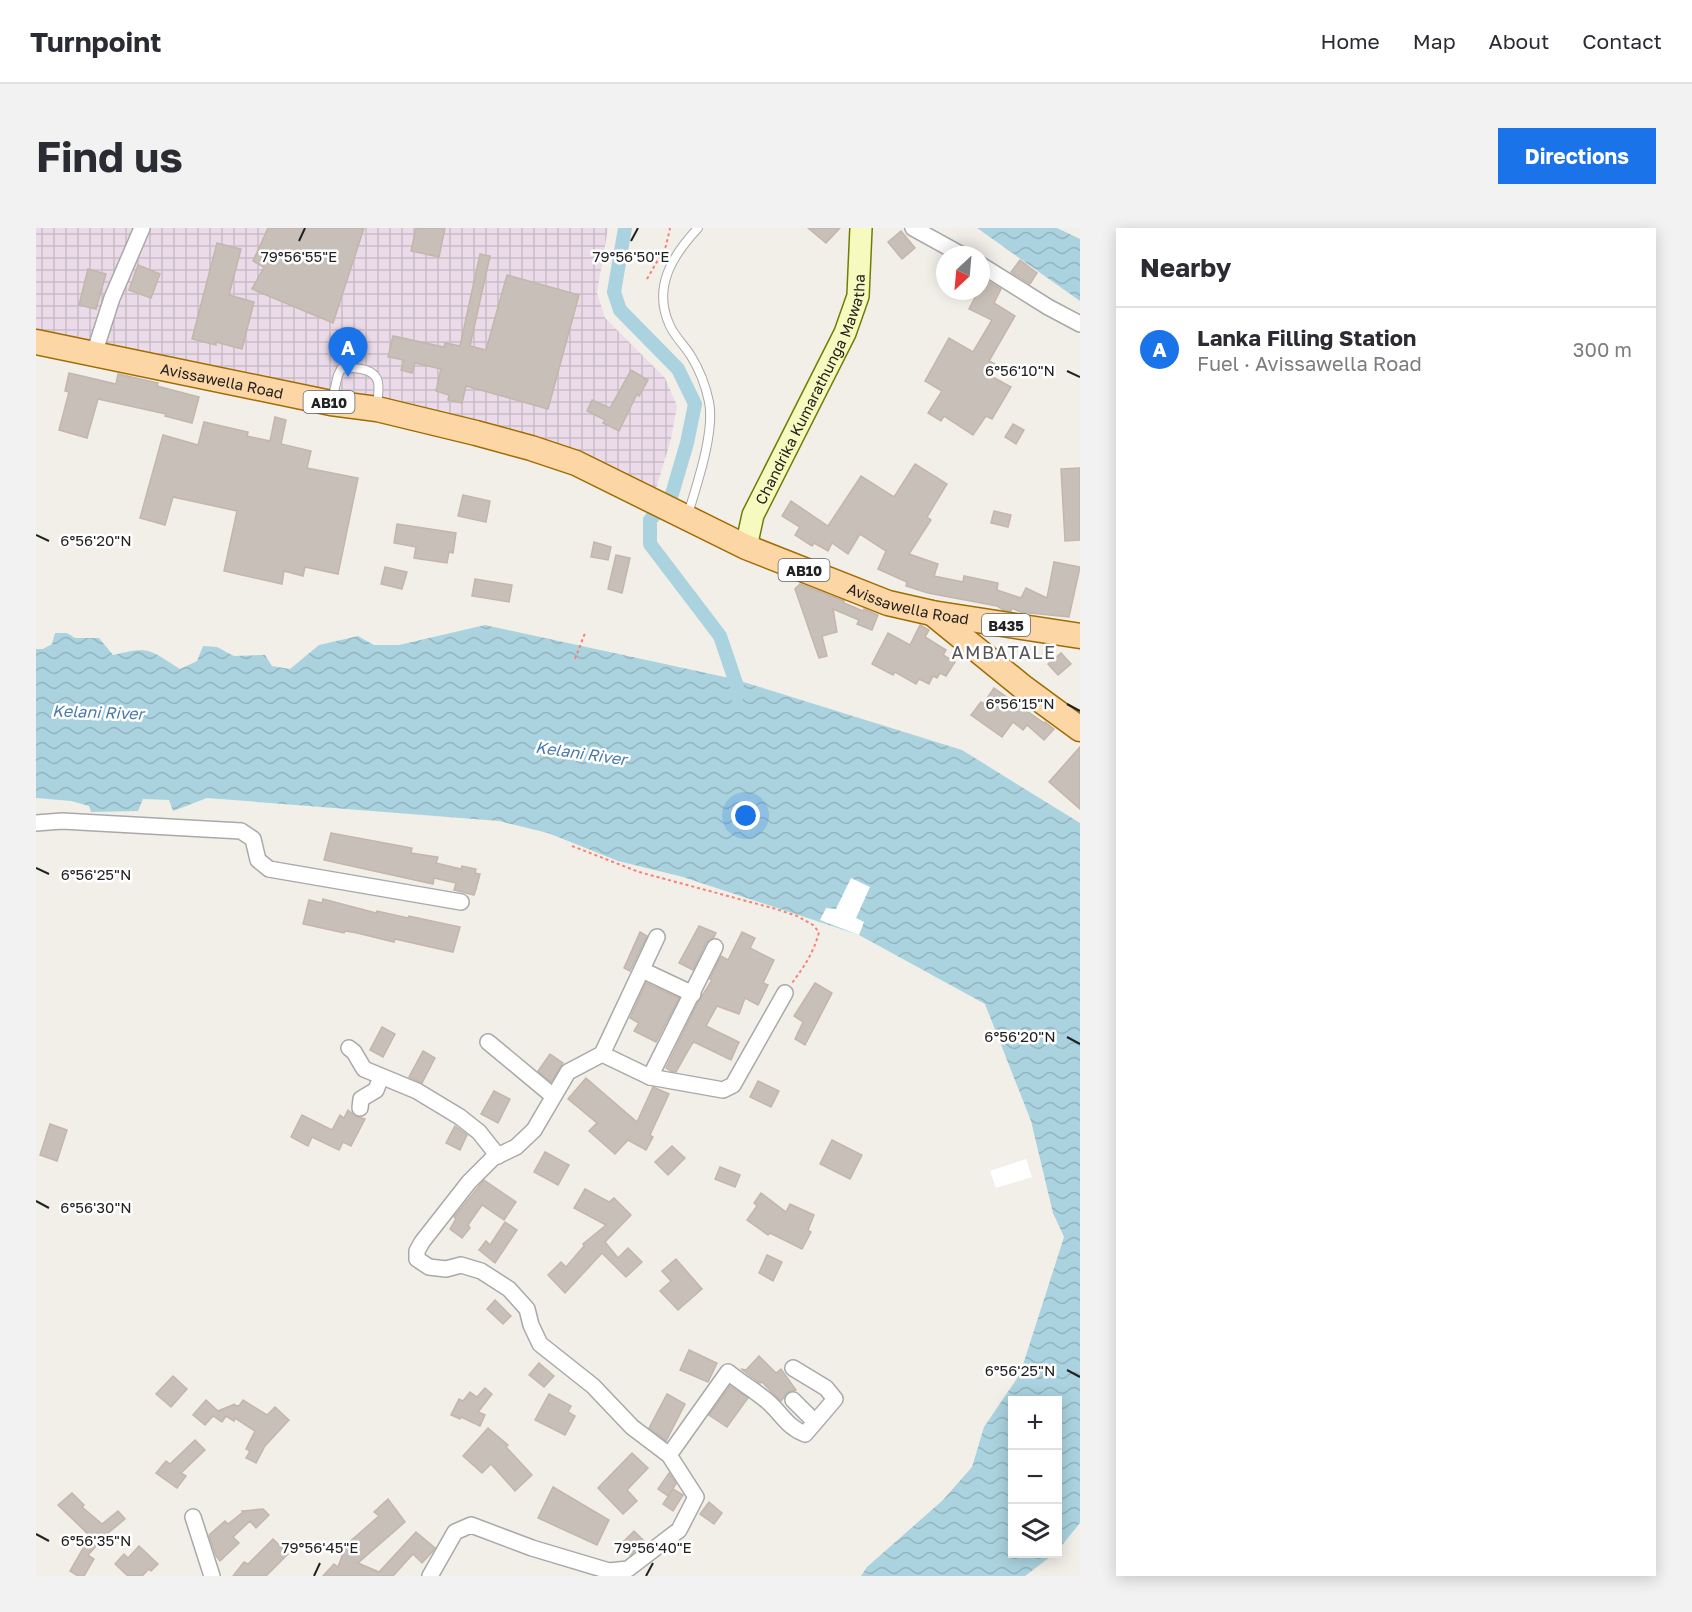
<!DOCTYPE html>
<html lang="en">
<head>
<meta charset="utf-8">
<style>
  :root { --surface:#fff; --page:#f2f2f3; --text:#2b2b33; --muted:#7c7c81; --line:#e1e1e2; --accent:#1a73e8 }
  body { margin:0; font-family:"Golos Text",sans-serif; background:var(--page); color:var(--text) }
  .controls { position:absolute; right:18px; bottom:18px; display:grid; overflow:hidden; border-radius:0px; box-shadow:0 3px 15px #0003 }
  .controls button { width:54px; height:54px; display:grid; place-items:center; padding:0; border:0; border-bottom:2px solid var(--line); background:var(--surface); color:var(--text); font:30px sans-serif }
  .compass { position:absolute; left:900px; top:18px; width:54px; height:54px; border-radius:50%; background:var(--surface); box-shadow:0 3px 15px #0003; rotate:206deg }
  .you { position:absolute; left:710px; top:588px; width:21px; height:21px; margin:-15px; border:4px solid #fff; border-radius:50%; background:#1a73e8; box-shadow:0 0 0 9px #1a73e833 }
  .badge { display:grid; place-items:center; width:39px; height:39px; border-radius:50%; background:var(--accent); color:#fff; font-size:20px; font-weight:700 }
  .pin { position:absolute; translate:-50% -50px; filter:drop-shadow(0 2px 3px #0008) }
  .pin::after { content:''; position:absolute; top:32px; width:21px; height:18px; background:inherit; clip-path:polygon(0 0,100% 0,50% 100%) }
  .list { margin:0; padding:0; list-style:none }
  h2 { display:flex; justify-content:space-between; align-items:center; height:78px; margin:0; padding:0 24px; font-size:26px }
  h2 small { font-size:20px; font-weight:400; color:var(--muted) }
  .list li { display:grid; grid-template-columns:39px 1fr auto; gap:18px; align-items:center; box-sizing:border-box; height:84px; padding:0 24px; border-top:2px solid var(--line) }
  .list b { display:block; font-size:22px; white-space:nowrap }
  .list p { margin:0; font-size:20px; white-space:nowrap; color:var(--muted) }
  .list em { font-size:20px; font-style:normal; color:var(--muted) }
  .icon { flex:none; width:33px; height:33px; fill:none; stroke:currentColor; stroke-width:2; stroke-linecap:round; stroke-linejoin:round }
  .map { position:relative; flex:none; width:1044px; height:1348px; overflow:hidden; border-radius:0px }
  header { display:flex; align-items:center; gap:36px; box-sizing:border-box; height:84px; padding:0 30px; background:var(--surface); border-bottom:2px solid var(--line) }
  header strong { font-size:28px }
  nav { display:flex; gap:33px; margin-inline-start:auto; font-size:21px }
  .intro { display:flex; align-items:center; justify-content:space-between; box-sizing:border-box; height:144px; padding:0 36px }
  h1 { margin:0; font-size:42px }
  .button { padding:15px 27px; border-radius:0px; background:var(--accent); color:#fff; font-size:21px; font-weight:700 }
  main { display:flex; gap:36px; padding:0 36px }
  aside { flex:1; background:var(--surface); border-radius:0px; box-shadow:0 3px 15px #0003 }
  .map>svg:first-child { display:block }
  .industrial { fill:url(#industrial-grid) }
  .water { fill:url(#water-waves) }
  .pier { fill:#fff }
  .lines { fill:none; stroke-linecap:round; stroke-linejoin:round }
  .canal { stroke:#aad3df; stroke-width:14 }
  .building { fill:#c7bfb8; stroke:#c4b6ab; stroke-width:1.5 }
  .service-casing { stroke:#a9a9a9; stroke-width:10 }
  .minor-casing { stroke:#a9a9a9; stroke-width:18 }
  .secondary-casing { stroke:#707d05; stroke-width:24 }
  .primary-casing { stroke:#a06b00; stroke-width:27 }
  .path { stroke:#fa8072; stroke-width:2; stroke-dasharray:3 3; stroke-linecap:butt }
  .service { stroke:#fff; stroke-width:8 }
  .minor { stroke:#fff; stroke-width:15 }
  .secondary { stroke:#f7fabf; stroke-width:21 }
  .primary { stroke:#fcd6a4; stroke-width:24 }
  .ticks { fill:none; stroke:#222; stroke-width:2 }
  .labels { text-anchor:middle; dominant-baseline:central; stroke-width:5; stroke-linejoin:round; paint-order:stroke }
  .shield { fill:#fff; stroke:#646464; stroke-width:1.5 }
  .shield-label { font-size:14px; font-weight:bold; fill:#222 }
  .street-label { font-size:15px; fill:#222; stroke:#fff }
  .water-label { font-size:16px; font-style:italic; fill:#4a7aab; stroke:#fff }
  .quarter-label { font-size:18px; letter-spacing:1.5px; fill:#555; stroke:#fff }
  .ticks-label { font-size:15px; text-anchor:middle; fill:#222; stroke:#fff; stroke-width:5; stroke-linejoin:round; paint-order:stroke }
</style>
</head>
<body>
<header>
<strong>Turnpoint</strong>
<nav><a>Home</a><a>Map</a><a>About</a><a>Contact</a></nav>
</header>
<div class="intro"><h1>Find us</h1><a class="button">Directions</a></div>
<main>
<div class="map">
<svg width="1044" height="1348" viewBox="0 0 1044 1348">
  <defs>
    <pattern id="industrial-grid" width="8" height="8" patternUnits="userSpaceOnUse" patternTransform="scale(1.5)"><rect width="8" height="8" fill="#ebdbe8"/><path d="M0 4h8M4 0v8" fill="none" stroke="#c9bcc7"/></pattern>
    <pattern id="water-waves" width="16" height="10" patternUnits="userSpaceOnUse" patternTransform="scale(1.5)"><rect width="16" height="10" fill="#aad3df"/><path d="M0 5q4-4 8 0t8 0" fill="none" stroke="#92b5bf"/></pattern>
  </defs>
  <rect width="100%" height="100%" fill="#f2efe9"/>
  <path class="industrial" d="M0,0H572L561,65L569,90L629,150L641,178L635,211L621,258L617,262L297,164L0,103Z"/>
  <g class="water">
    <path d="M941,0H1021L1044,11V73Z"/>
    <path d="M449,397L698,451L926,522L1044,595V1295L1022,1322V1172H976V1326H1018L989,1348H825L831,1339L907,1272L936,1239L948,1199L984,1146L1028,1009L1017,985L995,893L949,776L823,707L647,649L582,633L512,605L463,593L171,570L137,583L133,572L107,571L102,583L55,584L53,578L35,573L0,570V421H7L16,416L19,405H31L39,410H63L77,427C113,418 113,421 144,441L161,433L167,418L181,419L198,428L229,427L236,438L254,441L283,417L322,408L338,417H363Z"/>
  </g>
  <g class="pier">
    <path d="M815,650L834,659L820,690L828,694L823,707L784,692L790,680L800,681Z"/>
    <path d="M990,931L996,949L960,960L954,943Z"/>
  </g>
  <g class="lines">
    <path class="canal" d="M589,0L578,64L584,82L642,141L659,176L651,215L636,266L614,292V316L684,408L701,458V468"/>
  </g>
  <g class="building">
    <path d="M232,0H328L297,95L216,61L228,39L217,33Z"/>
    <path d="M380,0H409L403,29L375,23Z"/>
    <path d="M772,0H804L790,15Z"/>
    <path d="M865,3L879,20L866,31L852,14Z"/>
    <path d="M181,15L205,21L193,67L218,74L206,121L180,114V117L156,111Z"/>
    <path d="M444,26L454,28L434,118L450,122L471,47L543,67L512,181L430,158L426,175L412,172L413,167L400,163L405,141L379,135L376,145L365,142L368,132L352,129L357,108L408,119L409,115L424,118Z"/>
    <path d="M984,32L1001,45L994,56L975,44Z"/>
    <path d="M102,37L124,46L115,70L93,62Z"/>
    <path d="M52,41L70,46L60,81L43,77Z"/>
    <path d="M951,53L965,61L958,75L979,88L953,133L961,137L955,148L975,159L956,191L950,188L937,207L908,188L905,193L892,185L906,163L889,153L913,110L937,124L956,92L933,81L942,64L945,65Z"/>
    <path d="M595,142L612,152L603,168L601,166L583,203L567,195L569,192L551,183L556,172L574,180Z"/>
    <path d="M33,145L80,156L82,146L122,155L121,158L163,169L156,195L129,188L130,186L62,171L51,210L23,202L33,164L29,163Z"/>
    <path d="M239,189L250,192L245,216L275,223L271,240L322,250L302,346L269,339L267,348L248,343L246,356L188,343L201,283L137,269L129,297L104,290L127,207L162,217L168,194L212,204L211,208L234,213Z"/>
    <path d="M977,196L988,202L980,216L969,209Z"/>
    <path d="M879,236L911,256L891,289L895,292L873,326L902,336L898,348L927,354L928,348L962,355L961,362L985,370L990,360L1011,370L1018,334L1044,339L1033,389L984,384L976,380L975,383L967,382L961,378L892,365L870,358L871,354L842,341L850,323L824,306L812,326L796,315L792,323L778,315L776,318L759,307L764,299L746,288L755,273L792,298L825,248L858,269Z"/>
    <path d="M1044,240V312L1029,313L1025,241Z"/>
    <path d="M427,267L454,273L450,294L422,288Z"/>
    <path d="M958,283L975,287L972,299L955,295Z"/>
    <path d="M361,296L420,305L417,325L413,324L411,335L378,330L380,319L358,315Z"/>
    <path d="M558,314L575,319L572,332L555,329Z"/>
    <path d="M580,327L594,330L586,365L572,361Z"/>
    <path d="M349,339L371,344L366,361L345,356Z"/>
    <path d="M439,351L476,357L473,374L436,368Z"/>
    <path d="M764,356L808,373V375L827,383L828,381L842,387L836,402L821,396L823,392L797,381L801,404L786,408L791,428L783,430L759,361Z"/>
    <path d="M884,397L893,402L889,409L910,422L907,427L919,434L910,448L904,445L901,450L897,448L893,456L883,451L880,456L859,444L857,447L836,436L852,405L874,417Z"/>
    <path d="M1025,425L1035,436L1022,447L1012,436Z"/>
    <path d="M958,460L1008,495L1009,494L1018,501L1008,512L991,497L987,502L977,494L966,509L935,487L945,474L947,476Z"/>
    <path d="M1044,519V581L1013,554Z"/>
    <path d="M295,605L376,620L375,625L402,629L400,635L425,641L426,638L440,641L439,645L444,646L440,661L438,667L418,662L420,655L398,650L397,656L288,632Z"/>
    <path d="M287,671L340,685L341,683L372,690L373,688L424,699L417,724L359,711L358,714L321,705L309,703L308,705L267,696L273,672L286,675Z"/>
    <path d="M663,698L680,705L678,709L670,715L657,742L643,735Z"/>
    <path d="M604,704L611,708L594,743L588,740Z"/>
    <path d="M706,704L719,710L714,720L738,732L727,755L732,757L722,777L709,770L703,786L681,778L670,798L703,814L695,832L658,814L656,816L640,844L635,843L630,840L662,774L676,752L674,751L685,728L692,732Z"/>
    <path d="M610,755L643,770L620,814L598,803L603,795L594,790Z"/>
    <path d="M779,755L796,765L769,817L759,811L767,794L758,788Z"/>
    <path d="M346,799L359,806L347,829L334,822Z"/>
    <path d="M387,823L399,830L386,855L373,849Z"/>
    <path d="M514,826L527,835L515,854L502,843Z"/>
    <path d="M550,850L601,894L617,859L633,866L614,907L617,909L610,922L592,912L579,926L553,903L561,895L532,871Z"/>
    <path d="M722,853L743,863L735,879L714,869Z"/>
    <path d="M458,863L474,871L462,895L445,886Z"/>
    <path d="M312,882L319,888L329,891L315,918L307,914L303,922L276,909L272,918L255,909L266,887L296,902L304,887L308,890Z"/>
    <path d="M14,896L31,902L21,933L4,927Z"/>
    <path d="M419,898L431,907L424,922L410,915Z"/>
    <path d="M796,912L826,927L814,951L784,936Z"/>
    <path d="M636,918L649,930L632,947L619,934Z"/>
    <path d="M509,924L533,937L522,957L498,944Z"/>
    <path d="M684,939L704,947L699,959L679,951Z"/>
    <path d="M448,952L480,974L468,992L446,977L432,997L434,1000L426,1010L414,1001L420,991L418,989Z"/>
    <path d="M549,961L573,974L578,970L595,987L569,1014L582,1030L592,1020L606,1034L590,1049L566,1025L529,1065L512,1047L525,1034L530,1039L548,1018L547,1016L570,997L538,980Z"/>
    <path d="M725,965L750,984L754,976L778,987L772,1002L775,1004L766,1021L734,1005L732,1007L711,992L721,978L718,975Z"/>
    <path d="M469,994L481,1002L459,1035L443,1022L450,1013L454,1017Z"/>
    <path d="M731,1027L746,1034L737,1053L723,1045Z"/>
    <path d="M640,1031L666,1061L642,1082L624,1063L635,1053L626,1043Z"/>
    <path d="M459,1072L475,1088L467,1096L451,1081Z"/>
    <path d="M653,1122L681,1135L672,1154L644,1142Z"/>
    <path d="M723,1128L740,1145L745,1141L760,1162L751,1165L745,1173L726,1154L724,1155L705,1141L710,1142Z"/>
    <path d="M503,1135L518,1148L508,1159L493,1147Z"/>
    <path d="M137,1148L151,1161L135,1179L120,1166Z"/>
    <path d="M694,1158L712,1170L691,1199L673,1187Z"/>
    <path d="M449,1160L456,1166L442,1184L449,1187L444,1198L425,1189L424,1191L415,1187L423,1171L427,1173L434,1164L441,1169Z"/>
    <path d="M513,1166L535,1178L532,1184L539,1188L529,1207L499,1192Z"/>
    <path d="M631,1166L649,1176L630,1213L613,1200Z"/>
    <path d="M170,1172L182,1183L199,1176L198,1177L203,1178L207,1172L231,1187L239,1179L253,1192L229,1218L220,1235L210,1230L214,1223L210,1221L219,1203L199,1190L198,1193L190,1188L186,1194L177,1188L169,1197L157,1187Z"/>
    <path d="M452,1200L472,1217L470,1219L496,1247L479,1263L455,1236L446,1245L427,1228Z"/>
    <path d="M159,1212L169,1222L145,1245L150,1248L141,1260L120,1245L130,1233L134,1236Z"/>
    <path d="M596,1225L612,1240L591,1262L601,1273L587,1286L562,1260Z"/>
    <path d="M633,1245L640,1256L632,1268L622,1261Z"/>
    <path d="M517,1259L573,1292L561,1317L502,1290Z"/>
    <path d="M637,1261L647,1267L637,1283L627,1276Z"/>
    <path d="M36,1265L48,1277L46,1279L66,1296L82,1283L89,1291L71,1306L52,1327L58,1331L48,1348H42L34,1343L54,1308L22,1277Z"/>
    <path d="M352,1271L369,1294L322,1335L343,1344L380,1304L399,1320L397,1323L386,1335L377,1326L357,1348H287L298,1336L302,1339L310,1317L343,1288L338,1284Z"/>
    <path d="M673,1274L686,1285L678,1296L664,1286Z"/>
    <path d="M227,1281L233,1287L220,1300L214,1293L197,1309L203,1315L184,1333L180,1328L173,1307L189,1293L192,1296L207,1284L206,1283Z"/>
    <path d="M598,1303L610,1315L594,1327L584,1317Z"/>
    <path d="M237,1311L252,1326L230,1348H197L208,1334L212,1336Z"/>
    <path d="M103,1318L122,1336L115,1343L113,1341L106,1348H92L79,1336L88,1326L92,1330Z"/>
  </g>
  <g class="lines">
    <defs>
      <g id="service">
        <path d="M296,172L302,147L305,141C313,139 318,140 325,141C347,145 343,160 341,177"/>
        <path d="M652,286C661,256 679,204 673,174C670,159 663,141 655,128C649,118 639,109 634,98C616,60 636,28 662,0"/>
      </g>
      <g id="minor">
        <path d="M877,0L926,27"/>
        <path d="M945,37L1012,79L1044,96"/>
        <path d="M58,126L76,70L106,0"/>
        <path d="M0,595L26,593L205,603L217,611L222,632L233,641L425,674"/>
        <path d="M606,742L657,766"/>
        <path d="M452,814L517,868"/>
        <path d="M313,820L318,824L328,841L381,863L424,889L443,904L462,928"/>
        <path d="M566,826L614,849L687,862L697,857L749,765"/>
        <path d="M614,849L679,719"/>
        <path d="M324,880L325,871L340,862L345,849"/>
        <path d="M757,1172L779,1194"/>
        <path d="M633,1227L692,1144C704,1154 718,1162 730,1172C745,1184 749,1198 769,1206L799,1171L790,1160L757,1140"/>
        <path d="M157,1289L176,1348"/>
        <path d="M394,1348L419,1304L435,1297L496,1320L573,1343L592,1341L643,1302L660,1269L633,1227L596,1199L557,1158L504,1116L495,1097L491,1081L473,1061L445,1043L425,1037L410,1041L393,1039L381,1031V1023L386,1014L433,954L457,930L480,919L498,902L532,844L566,826L621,709"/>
      </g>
      <g id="secondary">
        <path id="s1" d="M710,319L717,287L809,105L822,68L825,0"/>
      </g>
      <g id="primary">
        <path id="s2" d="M0,114L295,175L341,181L440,205L495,220L540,235L710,319L852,375L896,385L1044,408"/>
        <path d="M896,385L988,460L1044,501"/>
      </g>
    </defs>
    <use href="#service" class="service-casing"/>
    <use href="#minor" class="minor-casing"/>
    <use href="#secondary" class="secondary-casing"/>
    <use href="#primary" class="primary-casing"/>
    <g class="path">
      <path d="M611,51L630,18L634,0"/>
      <path d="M539,431L549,405"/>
      <path d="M536,618L603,644L740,681L761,688L777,697L783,704C778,724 768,739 756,755"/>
    </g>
    <use href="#service" class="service"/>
    <use href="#minor" class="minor"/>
    <use href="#secondary" class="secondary"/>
    <use href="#primary" class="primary"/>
  </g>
  <path class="ticks" d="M263,13L269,0M595,13L602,0M1031,143L1044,149M0,307L13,313M1031,476L1044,483M0,640L13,646M1031,809L1044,816M0,973L13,980M1031,1142L1044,1149M0,1306L13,1313M278,1348L284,1335M610,1348L617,1335"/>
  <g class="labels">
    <g class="shield">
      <rect x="267.5" y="163" width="51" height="22" rx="4.5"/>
      <rect x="742.5" y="331" width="51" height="22" rx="4.5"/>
      <rect x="946" y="386" width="48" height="22" rx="4.5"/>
    </g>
    <g class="shield-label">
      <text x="293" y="174">AB10</text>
      <text x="768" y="342">AB10</text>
      <text x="970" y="397">B435</text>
    </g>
    <g class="street-label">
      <text stroke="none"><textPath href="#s2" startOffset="190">Avissawella Road</textPath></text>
      <text stroke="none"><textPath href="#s1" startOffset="172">Chandrika Kumarathunga Mawatha</textPath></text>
      <text stroke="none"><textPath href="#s2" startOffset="916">Avissawella Road</textPath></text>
    </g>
    <g class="water-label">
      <text transform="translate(62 484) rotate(2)">Kelani River</text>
      <text transform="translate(545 525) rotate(8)">Kelani River</text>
    </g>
    <g class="quarter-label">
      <text x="968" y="424">AMBATALE</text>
    </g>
  </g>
  <g class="ticks-label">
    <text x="263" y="34">79°56'55"E</text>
    <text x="595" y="34">79°56'50"E</text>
    <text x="984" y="148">6°56'10"N</text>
    <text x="60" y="318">6°56'20"N</text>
    <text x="984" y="481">6°56'15"N</text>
    <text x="60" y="652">6°56'25"N</text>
    <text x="984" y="814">6°56'20"N</text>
    <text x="60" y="985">6°56'30"N</text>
    <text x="984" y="1148">6°56'25"N</text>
    <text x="60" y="1318">6°56'35"N</text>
    <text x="284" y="1325">79°56'45"E</text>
    <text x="617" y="1325">79°56'40"E</text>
  </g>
</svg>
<div class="controls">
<button>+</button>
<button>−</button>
<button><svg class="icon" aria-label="layers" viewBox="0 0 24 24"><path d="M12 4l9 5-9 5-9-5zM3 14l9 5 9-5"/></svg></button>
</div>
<svg class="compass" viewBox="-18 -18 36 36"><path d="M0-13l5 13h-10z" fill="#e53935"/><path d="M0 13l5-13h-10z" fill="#7c7c81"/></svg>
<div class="you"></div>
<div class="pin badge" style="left:312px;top:149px">A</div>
</div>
<aside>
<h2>Nearby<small></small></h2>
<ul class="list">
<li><span class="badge">A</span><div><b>Lanka Filling Station</b><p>Fuel · Avissawella Road</p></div><em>300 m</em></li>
</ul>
</aside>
</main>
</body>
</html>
